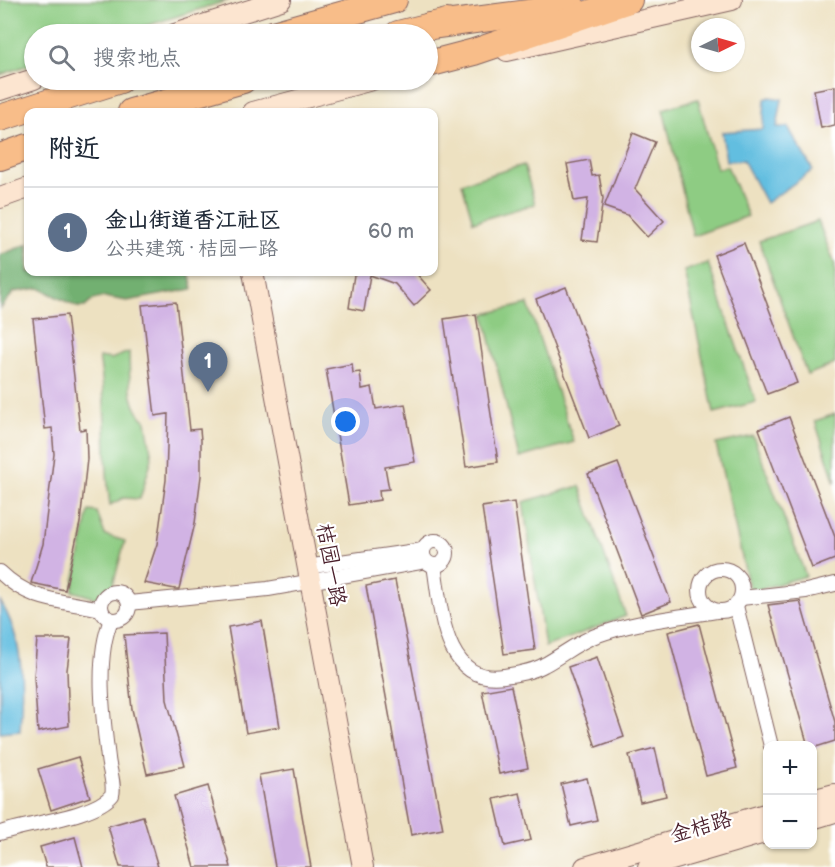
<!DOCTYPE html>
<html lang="zh">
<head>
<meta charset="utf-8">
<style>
  :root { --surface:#fff; --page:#f2f2f3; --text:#1f2937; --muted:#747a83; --line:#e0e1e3; --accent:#7c3aed }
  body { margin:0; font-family:"Balsamiq Sans","LXGW WenKai TC",sans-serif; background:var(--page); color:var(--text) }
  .controls { position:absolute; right:18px; bottom:18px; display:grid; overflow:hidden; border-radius:12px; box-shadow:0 2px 4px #0004 }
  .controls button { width:54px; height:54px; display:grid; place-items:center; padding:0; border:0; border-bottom:2px solid var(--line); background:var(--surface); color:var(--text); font:30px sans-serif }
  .compass { position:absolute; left:691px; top:18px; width:54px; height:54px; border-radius:50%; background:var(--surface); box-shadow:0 2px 4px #0004; rotate:85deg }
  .you { position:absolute; left:346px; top:422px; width:21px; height:21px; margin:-15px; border:4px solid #fff; border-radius:50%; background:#1a73e8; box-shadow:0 0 0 9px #1a73e833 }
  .badge { display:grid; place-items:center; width:39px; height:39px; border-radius:50%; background:var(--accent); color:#fff; font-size:20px; font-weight:700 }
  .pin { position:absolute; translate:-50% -50px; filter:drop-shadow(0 2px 3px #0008) }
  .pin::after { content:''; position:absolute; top:32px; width:21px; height:18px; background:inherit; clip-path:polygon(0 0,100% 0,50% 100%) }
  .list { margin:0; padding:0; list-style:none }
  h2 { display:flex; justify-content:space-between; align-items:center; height:78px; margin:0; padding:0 24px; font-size:26px }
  h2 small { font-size:20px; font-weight:400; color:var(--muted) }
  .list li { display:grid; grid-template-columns:39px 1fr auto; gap:18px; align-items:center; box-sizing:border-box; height:90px; padding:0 24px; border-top:2px solid var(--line) }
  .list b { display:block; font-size:22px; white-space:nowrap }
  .list p { margin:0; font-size:20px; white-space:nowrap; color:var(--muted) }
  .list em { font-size:20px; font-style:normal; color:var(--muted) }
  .icon { flex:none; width:33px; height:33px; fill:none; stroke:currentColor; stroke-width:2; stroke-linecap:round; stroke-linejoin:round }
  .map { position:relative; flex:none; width:835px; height:867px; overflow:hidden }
  .search { position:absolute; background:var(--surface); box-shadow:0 2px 4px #0004; left:24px; top:24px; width:414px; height:66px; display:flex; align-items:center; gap:15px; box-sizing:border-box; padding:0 21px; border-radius:33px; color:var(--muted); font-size:22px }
  .panel { position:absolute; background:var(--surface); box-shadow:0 2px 4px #0004; left:24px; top:108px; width:414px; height:168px; border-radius:12px }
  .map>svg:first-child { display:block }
  .green { fill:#8ecc83; stroke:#6c7657; stroke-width:1.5 }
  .forest { fill:#72b071; stroke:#5e684e; stroke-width:1.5 }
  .water { fill:#62bee0; stroke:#566e86; stroke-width:1.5 }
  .building { fill:#d1b3e4 }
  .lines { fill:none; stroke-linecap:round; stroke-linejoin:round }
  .street-casing { stroke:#836360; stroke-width:16 }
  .secondary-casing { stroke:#836360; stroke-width:22 }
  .highway-casing { stroke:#836360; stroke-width:28 }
  .street { stroke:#fff; stroke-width:14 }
  .secondary { stroke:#fce5d0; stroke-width:20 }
  .highway { stroke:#f8bd89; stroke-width:26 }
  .labels { text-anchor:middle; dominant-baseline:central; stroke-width:4.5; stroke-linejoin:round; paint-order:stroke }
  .street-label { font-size:21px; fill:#4a1f2b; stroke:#fff }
</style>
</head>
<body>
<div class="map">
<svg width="835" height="867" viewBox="0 0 835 867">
  <rect width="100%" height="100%" fill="#fff"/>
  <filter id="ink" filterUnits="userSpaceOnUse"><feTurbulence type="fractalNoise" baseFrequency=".0167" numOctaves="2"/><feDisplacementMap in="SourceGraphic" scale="12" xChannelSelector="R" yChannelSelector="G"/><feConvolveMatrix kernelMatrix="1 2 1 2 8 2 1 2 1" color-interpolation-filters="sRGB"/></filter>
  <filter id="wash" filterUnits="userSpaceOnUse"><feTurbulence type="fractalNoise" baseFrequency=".008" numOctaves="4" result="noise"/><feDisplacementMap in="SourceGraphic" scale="24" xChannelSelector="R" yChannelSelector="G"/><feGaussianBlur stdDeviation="1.35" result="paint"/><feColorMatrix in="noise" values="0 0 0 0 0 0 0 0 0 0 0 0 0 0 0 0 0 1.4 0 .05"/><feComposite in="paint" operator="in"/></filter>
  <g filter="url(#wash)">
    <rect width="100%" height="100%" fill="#ede1c1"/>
    <g class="green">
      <path d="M0,0H229L120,34H34V63L0,75Z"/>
      <path d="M698,99L717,169L727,166L748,216L693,236L663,109Z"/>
      <path d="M524,165L535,204L473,222L462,183Z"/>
      <path d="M818,221L835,265V364L807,375L759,241Z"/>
      <path d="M708,263L756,402L714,413L684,271Z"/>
      <path d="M528,304L574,442L519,458L484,314Z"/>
      <path d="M129,352C130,375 127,406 146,421L152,458L140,499L123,498L110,505C103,455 108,406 99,357L111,359Z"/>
      <path d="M835,414V483L815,421Z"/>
      <path d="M753,436L806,576L750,592L716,444Z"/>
      <path d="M580,486L626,616L545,647L523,502Z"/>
      <path d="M89,511L97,512L105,535L125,541L112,588L103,590L99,599L72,591Z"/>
    </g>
    <path class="forest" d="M28,244V272H189L193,289L127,301L104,297L93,300L85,307H77L39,288L14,292L0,309V255Z"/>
    <g class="water">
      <path d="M770,97L782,99L777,127H788L813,170L766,203L743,160L726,161L722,132L763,129L765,99Z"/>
      <path d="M0,601C25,640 23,687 20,731L0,733Z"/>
    </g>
    <g id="blocks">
      <g class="building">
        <path d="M835,86V125L821,128L814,90Z"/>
        <path d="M633,133L655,142L635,189L664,221L647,237L627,215L604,207Z"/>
        <path d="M589,160L592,176L599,175L603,198L597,242L582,240L588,199L574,201L567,164Z"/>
        <path d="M744,243L797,383L767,394L714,255Z"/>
        <path d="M364,272H415L431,290L414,306L395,284L370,275L364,311L349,308L354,275Z"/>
        <path d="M566,287L619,426L589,438L536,299Z"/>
        <path d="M176,302L190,430L200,429L201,440V476L195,523L179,589H175L144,583L157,544L166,480L168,414L155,416L142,305Z"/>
        <path d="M476,314L498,462L466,467L444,319Z"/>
        <path d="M67,315L80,430L86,429L87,459L80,523L65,590L31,583L43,544L54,454L52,428L45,429L33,319Z"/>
        <path d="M352,364L353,373L360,372L362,389L372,387L376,409L405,404L415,462L385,467L389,489L379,490L380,500L349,505L326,369Z"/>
        <path d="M789,417L835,537V559L812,568L759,429Z"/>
        <path d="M618,463L671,602L641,614L588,474Z"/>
        <path d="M514,502L535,650L504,654L482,507Z"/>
        <path d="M395,580L443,829L411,835L366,586Z"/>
        <path d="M800,601L835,722V741L813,748L808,746L768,605Z"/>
        <path d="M262,621L280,727L246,733L228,627Z"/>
        <path d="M699,624L737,768L706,776L668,632Z"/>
        <path d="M164,633L167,700L185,766L147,774L132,709L124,635Z"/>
        <path d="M37,639H71L67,670L69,726L38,732L34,677Z"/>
        <path d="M597,657L624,737L596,747L568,667Z"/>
        <path d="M511,686L528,768L499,774L482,691Z"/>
        <path d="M655,748L666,796L640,802L629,755Z"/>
        <path d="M78,757L90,797L51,810L38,769Z"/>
        <path d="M294,769L311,867H275L259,775Z"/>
        <path d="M587,778L597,820L571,826L561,784Z"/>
        <path d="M208,786L231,867H194L174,796Z"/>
        <path d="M520,793L531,840L505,846L494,799Z"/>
        <path d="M143,816L158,867H120L108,826Z"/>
        <path d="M75,837L83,867H46L40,847Z"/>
      </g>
    </g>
  </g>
  <g filter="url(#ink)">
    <use href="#blocks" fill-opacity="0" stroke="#836360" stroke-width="1.5"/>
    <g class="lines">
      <defs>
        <g id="street">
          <circle cx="435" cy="553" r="12"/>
          <path d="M434,565C441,608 443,685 504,676C517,674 532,672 544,665C561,656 576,643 595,636C634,621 675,618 716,611"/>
          <path d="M306,567L423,550"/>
          <circle cx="721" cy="590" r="21"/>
          <path d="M0,572C32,603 61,600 101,609"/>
          <circle cx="115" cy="606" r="14"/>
          <path d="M741,598L806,591L835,584"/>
          <path d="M129,603L268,589L426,561"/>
          <path d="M736,606L771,746"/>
          <path d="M0,833C29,823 94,817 112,795C115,783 109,770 108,758C103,718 95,658 111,620"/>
        </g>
        <g id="secondary">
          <path d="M175,34L281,0"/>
          <path d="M507,51L732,0"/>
          <path d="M0,90L34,79"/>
          <path d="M253,112L372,80"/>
          <path d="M0,198L28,188"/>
          <path d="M253,272L363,867"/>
          <path d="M812,800L835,794"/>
          <path d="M812,819L835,812"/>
          <path d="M585,867L768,813"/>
          <path d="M648,867L768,832"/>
        </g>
        <g id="highway">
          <path d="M430,26L572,7"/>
          <path d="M273,34L394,0"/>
          <path d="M398,34L447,22"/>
          <path d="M428,64L474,52L629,0"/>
          <path d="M131,112L243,80"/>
          <path d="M0,118L120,80"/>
          <path d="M0,157L28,147"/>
        </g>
      </defs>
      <use href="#street" class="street-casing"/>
      <use href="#secondary" class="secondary-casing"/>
      <use href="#highway" class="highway-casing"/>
      <use href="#street" class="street"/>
      <use href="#secondary" class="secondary"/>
      <use href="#highway" class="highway"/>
    </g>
  </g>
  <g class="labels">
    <g class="street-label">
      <text transform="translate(331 565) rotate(80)">桔园一路</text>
      <text transform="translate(701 827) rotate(-16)">金桔路</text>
    </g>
  </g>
</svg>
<div class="controls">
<button>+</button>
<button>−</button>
</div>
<svg class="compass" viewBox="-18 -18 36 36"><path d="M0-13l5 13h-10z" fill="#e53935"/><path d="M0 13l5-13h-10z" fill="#747a83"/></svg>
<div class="you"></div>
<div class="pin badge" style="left:208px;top:392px;background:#5c6f8a">1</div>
<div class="search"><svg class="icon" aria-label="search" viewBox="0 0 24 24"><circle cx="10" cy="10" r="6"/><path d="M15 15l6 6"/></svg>搜索地点</div>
<section class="panel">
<h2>附近<small></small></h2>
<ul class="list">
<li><span class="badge" style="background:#5c6f8a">1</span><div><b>金山街道香江社区</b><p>公共建筑 · 桔园一路</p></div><em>60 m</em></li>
</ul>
</section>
</div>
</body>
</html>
